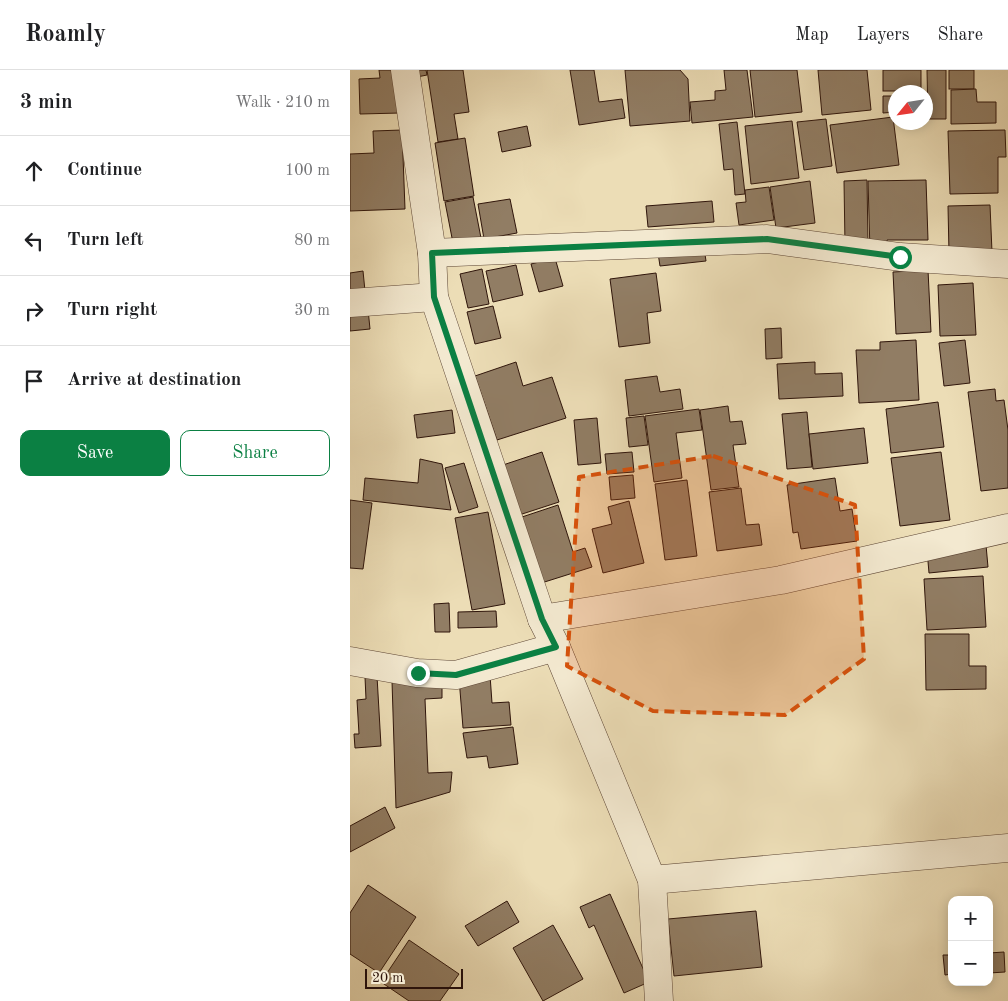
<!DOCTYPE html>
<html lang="en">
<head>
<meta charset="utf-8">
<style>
  :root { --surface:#fff; --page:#f6f6f6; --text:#202124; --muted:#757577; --line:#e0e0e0; --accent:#0b8043 }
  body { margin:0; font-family:"Old Standard TT",serif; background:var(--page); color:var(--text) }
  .controls { position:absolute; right:15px; bottom:15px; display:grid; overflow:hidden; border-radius:10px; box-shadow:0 2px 12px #0003 }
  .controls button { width:45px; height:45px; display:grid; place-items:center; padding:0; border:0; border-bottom:1px solid var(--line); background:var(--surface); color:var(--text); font:25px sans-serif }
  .compass { position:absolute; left:538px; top:15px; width:45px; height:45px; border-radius:50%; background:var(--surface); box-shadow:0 2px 12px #0003; rotate:240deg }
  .scale { position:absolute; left:15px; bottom:12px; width:98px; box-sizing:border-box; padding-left:5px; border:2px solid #2f150b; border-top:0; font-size:14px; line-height:18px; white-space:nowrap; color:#2f150b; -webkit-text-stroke:4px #f3e9d0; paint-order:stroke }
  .stop { position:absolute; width:15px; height:15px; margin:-11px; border:4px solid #0b8043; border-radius:50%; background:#fff }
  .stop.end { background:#0b8043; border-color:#fff; box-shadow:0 1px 5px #0008 }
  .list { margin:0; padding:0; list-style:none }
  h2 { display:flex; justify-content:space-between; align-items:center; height:65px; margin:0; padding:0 20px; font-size:21px }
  h2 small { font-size:16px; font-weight:400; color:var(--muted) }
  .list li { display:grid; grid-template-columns:32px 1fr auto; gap:15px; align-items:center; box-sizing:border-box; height:70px; padding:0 20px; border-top:1px solid var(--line) }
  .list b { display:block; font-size:19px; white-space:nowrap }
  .list em { font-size:16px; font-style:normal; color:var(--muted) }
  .actions { display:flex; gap:10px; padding:15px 20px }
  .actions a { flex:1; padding:11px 0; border:1px solid var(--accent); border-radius:10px; text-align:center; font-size:18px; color:var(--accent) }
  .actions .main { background:var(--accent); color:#fff }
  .icon { flex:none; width:28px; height:28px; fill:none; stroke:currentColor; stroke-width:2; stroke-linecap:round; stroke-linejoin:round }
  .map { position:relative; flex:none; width:658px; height:931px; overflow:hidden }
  header { display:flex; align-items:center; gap:30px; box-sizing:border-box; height:70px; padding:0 25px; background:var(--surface); border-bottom:1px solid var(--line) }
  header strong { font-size:24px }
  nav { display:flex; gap:28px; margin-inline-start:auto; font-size:18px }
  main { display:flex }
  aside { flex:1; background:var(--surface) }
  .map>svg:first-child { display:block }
  .building { fill:#917d64; stroke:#2f150b }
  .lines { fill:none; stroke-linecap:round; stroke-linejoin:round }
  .street-casing { stroke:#5e4736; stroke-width:29 }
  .street { stroke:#f3e9d0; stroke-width:28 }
  .route { stroke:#0b8043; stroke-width:6 }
  .marked { fill:#d6520c; fill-opacity:0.2; stroke:#d6520c; stroke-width:4; stroke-dasharray:10 6; stroke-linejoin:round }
</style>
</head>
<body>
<header>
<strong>Roamly</strong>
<nav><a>Map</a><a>Layers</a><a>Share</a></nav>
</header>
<main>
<aside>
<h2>3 min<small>Walk · 210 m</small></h2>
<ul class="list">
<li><svg class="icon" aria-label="ahead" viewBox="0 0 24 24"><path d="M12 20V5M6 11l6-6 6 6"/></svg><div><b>Continue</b></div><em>100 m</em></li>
<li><svg class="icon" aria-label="left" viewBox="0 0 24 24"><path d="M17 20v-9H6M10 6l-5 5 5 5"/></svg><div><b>Turn left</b></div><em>80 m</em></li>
<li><svg class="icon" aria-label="right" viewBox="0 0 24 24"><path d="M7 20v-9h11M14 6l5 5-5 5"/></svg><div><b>Turn right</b></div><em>30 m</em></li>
<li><svg class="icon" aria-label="arrive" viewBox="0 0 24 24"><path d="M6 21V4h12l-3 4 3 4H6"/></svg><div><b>Arrive at destination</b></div></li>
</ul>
<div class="actions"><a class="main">Save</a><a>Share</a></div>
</aside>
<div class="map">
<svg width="658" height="931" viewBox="0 0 658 931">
  <rect width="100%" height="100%" fill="#ecddb6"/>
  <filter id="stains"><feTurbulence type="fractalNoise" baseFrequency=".004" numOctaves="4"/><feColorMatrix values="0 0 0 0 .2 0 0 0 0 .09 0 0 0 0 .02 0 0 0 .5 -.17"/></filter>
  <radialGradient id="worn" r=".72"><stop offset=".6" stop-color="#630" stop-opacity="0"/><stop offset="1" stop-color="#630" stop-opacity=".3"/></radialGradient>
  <g class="building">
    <path d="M29,0H48L50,43L10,44L9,9L30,8Z"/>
    <path d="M61,0H76L77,5L62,8Z"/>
    <path d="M77,0H113L119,42L104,44L108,69L88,72Z"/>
    <path d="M220,0H244L249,32L272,29L275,48L229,55Z"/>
    <path d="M275,0H330L338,9L340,51L280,56Z"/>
    <path d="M374,0H397L403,47L342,53L340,32L365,30V21L376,20Z"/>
    <path d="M400,0H447L452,42L405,47Z"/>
    <path d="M468,0H517L521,40L472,45Z"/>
    <rect x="533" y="0" width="38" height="21"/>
    <path d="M577,0H596V49H578Z"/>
    <rect x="599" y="0" width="25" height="19"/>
    <path d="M626,19L627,32H646V53L601,54V20Z"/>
    <path d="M533,26H546V42L533,43Z"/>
    <path d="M543,47L549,95L487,103L480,55Z"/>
    <path d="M476,49L482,96L454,100L447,52Z"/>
    <path d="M442,51L449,108L401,114L395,56Z"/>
    <path d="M387,52L395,124L385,125L383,99L374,100L369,54Z"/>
    <path d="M177,56L181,76L152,82L148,62Z"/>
    <path d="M52,60L55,139L0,141V84L24,83L23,61Z"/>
    <path d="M655,60L656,87H648V123L600,124L598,61Z"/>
    <path d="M115,68L124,126L94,131L85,73Z"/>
    <path d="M517,110L518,174L495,175L494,111Z"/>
    <path d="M576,110L578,170H537L538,180L520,181L518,111Z"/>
    <path d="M460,111L465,153L426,158L420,117Z"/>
    <path d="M419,117L424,150L389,155L386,133L396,132L395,120Z"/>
    <path d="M123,127L131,168L103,173L95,132Z"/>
    <path d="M160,129L167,163L134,169L128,134Z"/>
    <path d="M362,131L364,152L298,157L296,136Z"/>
    <path d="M640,135L642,182L599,183L598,136Z"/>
    <path d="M354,178L356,191L310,196L308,183Z"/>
    <path d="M205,188L213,216L189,222L181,194Z"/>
    <path d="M166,195L173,225L143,232L136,201Z"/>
    <path d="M132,199L139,234L118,238L110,204Z"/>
    <path d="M578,200L581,262L546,264L543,202Z"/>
    <path d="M13,201L15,221L0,223V203Z"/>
    <path d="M306,203L311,241L297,243L300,273L269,277L260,209Z"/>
    <path d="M623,213L626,265L590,266L588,215Z"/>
    <path d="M143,236L151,268L125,274L117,242Z"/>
    <path d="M18,239L20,259L0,261V241Z"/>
    <path d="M431,258L432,288L416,289L415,259Z"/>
    <path d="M566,270L569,330L509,333L506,280H530V272Z"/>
    <path d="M615,270L620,313L594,316L589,273Z"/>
    <path d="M166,292L173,316L202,307L216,348L147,370L125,306Z"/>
    <path d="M465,292V304L492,303L493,326L429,329L427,294Z"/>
    <path d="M307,306L310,322L330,319L333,339L279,346L275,310Z"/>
    <path d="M645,319L646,331L654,330L658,360V418L631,421L618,322Z"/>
    <path d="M588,332L594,377L541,383L536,339Z"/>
    <path d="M378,336L380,352L392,351L396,374L383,375L389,417L361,420L350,340Z"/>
    <path d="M349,339L352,360L326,363L332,408L304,412L295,346Z"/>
    <path d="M102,340L105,363L67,368L64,345Z"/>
    <path d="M457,342L462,397L437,399L432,344Z"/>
    <path d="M294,346L298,375L279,377L276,348Z"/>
    <path d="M247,348L251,393L228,395L224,350Z"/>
    <path d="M514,358L518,393L463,399L459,364Z"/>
    <path d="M192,382L209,432L166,446L150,396Z"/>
    <path d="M282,382L284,402L257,404L255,384Z"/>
    <path d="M591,382L600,450L550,456L541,388Z"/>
    <path d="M70,389L92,394L101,440L13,430L15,408L68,413Z"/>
    <path d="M114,393L128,437L109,443L95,398Z"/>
    <path d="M283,405L285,428L261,430L259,407Z"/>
    <path d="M485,408L490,441L502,439L507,471L451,479L448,462L443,463L437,415Z"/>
    <path d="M337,410L347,486L315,490L305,414Z"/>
    <path d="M391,418L396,455L409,454L412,475L367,481L359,422Z"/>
    <path d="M0,430L22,433L13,499L0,498Z"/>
    <path d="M279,431L294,493L253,503L242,459L262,454L258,437Z"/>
    <path d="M208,435L223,482L235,478L242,497L185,515L163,450Z"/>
    <path d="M138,442L155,534L122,540L105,448Z"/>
    <path d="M636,475L638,497L579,503L577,480Z"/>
    <path d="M633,506L636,557L577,560L574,509Z"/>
    <path d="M99,533L100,562H85L84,534Z"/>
    <path d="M146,541L147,557L108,558V542Z"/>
    <path d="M575,564H619V596H636V619L576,620Z"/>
    <path d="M140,605L142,633L159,632L161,655L113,658L109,608Z"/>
    <path d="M27,606L31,676L5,678L4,664H9L7,630L16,629L15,607Z"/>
    <path d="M92,610V628L75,629L78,703L102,702L100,722L46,738L42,611Z"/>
    <path d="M163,657L168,694L139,698L137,686L117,688L113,663Z"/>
    <path d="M35,737L45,758L0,782V756Z"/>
    <path d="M18,815L66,847L29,903L0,884V843Z"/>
    <path d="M260,824L299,912L274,923L244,855L239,858L230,837Z"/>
    <path d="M157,831L169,852L128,876L115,856Z"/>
    <path d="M406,841L412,897L324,906L318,849Z"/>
    <path d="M203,855L233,909L193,931L163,878Z"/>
    <path d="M59,870L109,904L90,931H59L31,912Z"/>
    <path d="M654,882L655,902L639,903V883Z"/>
    <path d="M593,885H602V904L595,905Z"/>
  </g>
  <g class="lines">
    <defs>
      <g id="street">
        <path d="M55,0L82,183L84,227L192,549L206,577L302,810L309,931"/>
        <path d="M82,183L417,169L550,187L658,194"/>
        <path d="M0,233L84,227"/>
        <path d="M192,549L431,510L658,458"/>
        <path d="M0,591L67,603L106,605L206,577"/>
        <path d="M302,810L658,778"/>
      </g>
    </defs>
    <use href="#street" class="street-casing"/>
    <use href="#street" class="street"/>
  </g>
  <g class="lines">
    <path class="route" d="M68,603L106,605L206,577L192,549L84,227L82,183L417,169L550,187"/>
  </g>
  <path class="marked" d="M363,386L505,435L514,589L435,645L303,641L217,596L229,407Z"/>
  <rect width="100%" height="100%" filter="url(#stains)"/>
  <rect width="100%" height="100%" fill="url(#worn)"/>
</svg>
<div class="controls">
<button>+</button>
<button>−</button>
</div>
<svg class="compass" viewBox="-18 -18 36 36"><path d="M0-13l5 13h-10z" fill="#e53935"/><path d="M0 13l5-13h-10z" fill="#757577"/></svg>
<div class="scale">20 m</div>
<div class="stop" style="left:550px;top:187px"></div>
<div class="stop end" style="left:68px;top:603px"></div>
</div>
</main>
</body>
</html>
